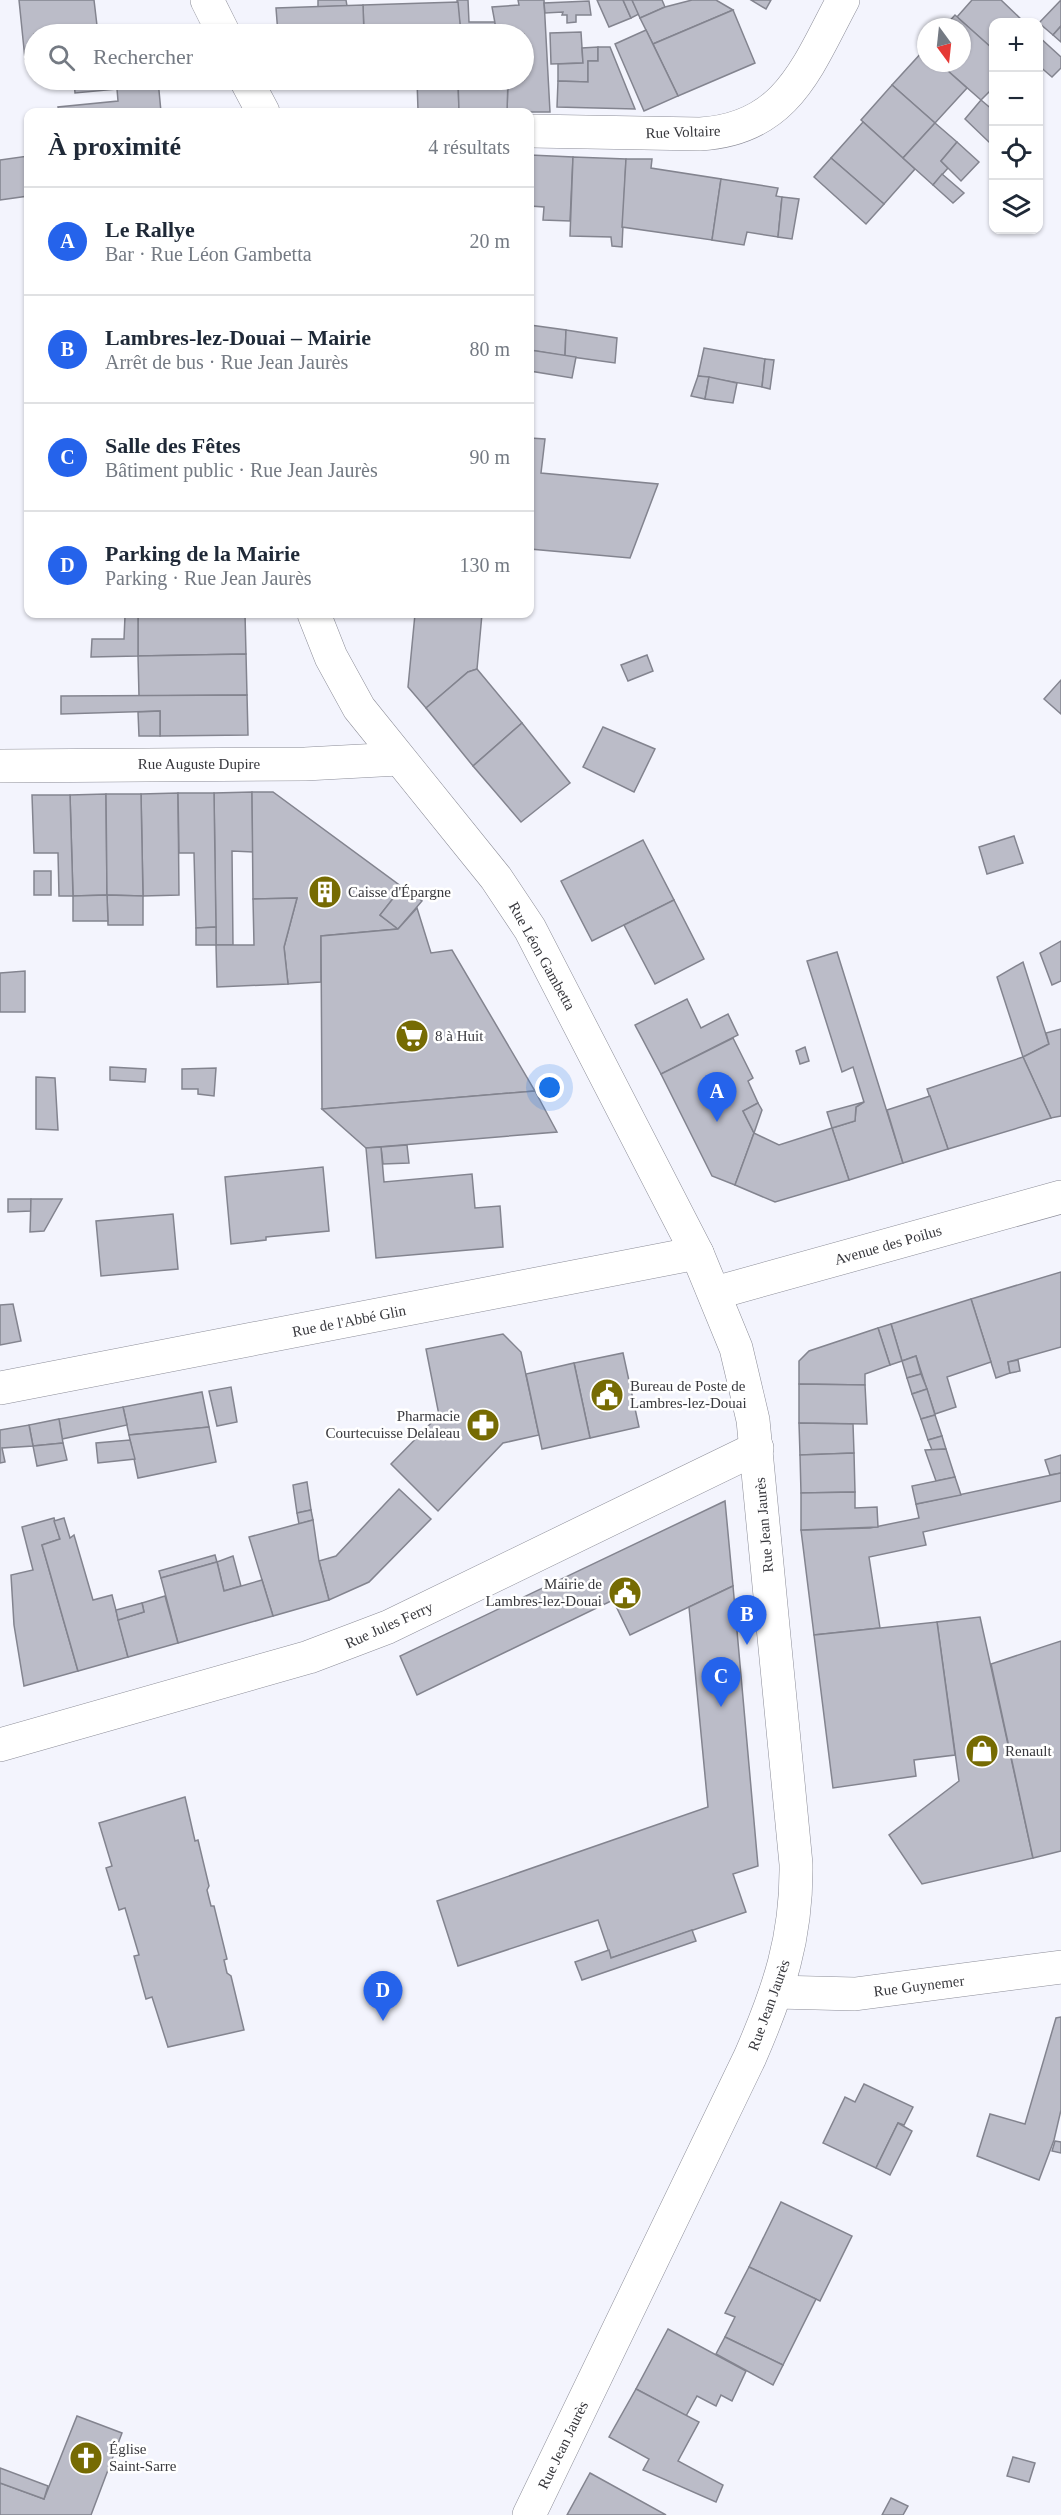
<!DOCTYPE html>
<html lang="fr">
<head>
<meta charset="utf-8">
<style>
  :root { --surface:#fff; --page:#f6f6f7; --text:#1f2937; --muted:#747a83; --line:#e0e1e3; --accent:#2563eb }
  body { margin:0; font-family:"Times New Roman",serif; background:var(--page); color:var(--text) }
  .controls { position:absolute; right:18px; top:18px; display:grid; overflow:hidden; border-radius:12px; box-shadow:0 2px 4px #0004 }
  .controls button { width:54px; height:54px; display:grid; place-items:center; padding:0; border:0; border-bottom:2px solid var(--line); background:var(--surface); color:var(--text); font:30px sans-serif }
  .compass { position:absolute; left:917px; top:18px; width:54px; height:54px; border-radius:50%; background:var(--surface); box-shadow:0 2px 4px #0004; rotate:165deg }
  .you { position:absolute; left:550px; top:1088px; width:21px; height:21px; margin:-15px; border:4px solid #fff; border-radius:50%; background:#1a73e8; box-shadow:0 0 0 9px #1a73e833 }
  .badge { display:grid; place-items:center; width:39px; height:39px; border-radius:50%; background:var(--accent); color:#fff; font-size:20px; font-weight:700 }
  .pin { position:absolute; translate:-50% -50px; filter:drop-shadow(0 2px 3px #0008) }
  .pin::after { content:''; position:absolute; top:32px; width:21px; height:18px; background:inherit; clip-path:polygon(0 0,100% 0,50% 100%) }
  .list { margin:0; padding:0; list-style:none }
  h2 { display:flex; justify-content:space-between; align-items:center; height:78px; margin:0; padding:0 24px; font-size:26px }
  h2 small { font-size:20px; font-weight:400; color:var(--muted) }
  .list li { display:grid; grid-template-columns:39px 1fr auto; gap:18px; align-items:center; box-sizing:border-box; height:108px; padding:0 24px; border-top:2px solid var(--line) }
  .list b { display:block; font-size:22px; white-space:nowrap }
  .list p { margin:0; font-size:20px; white-space:nowrap; color:var(--muted) }
  .list em { font-size:20px; font-style:normal; color:var(--muted) }
  .icon { flex:none; width:33px; height:33px; fill:none; stroke:currentColor; stroke-width:2; stroke-linecap:round; stroke-linejoin:round }
  .map { position:relative; flex:none; width:1061px; height:2515px; overflow:hidden }
  .search { position:absolute; background:var(--surface); box-shadow:0 2px 4px #0004; left:24px; top:24px; width:510px; height:66px; display:flex; align-items:center; gap:15px; box-sizing:border-box; padding:0 21px; border-radius:33px; color:var(--muted); font-size:22px }
  .panel { position:absolute; background:var(--surface); box-shadow:0 2px 4px #0004; left:24px; top:108px; width:510px; height:510px; border-radius:12px }
  .map>svg:first-child { display:block }
  .building { fill:#bbbcc8; stroke:#83848f; stroke-width:1.5 }
  .lines { fill:none; stroke-linecap:round; stroke-linejoin:round }
  .street-casing { stroke:#8c8d98; stroke-width:34 }
  .secondary-casing { stroke:#8c8d98; stroke-width:34 }
  .street { stroke:#fff; stroke-width:33 }
  .secondary { stroke:#fff; stroke-width:33 }
  .labels { text-anchor:middle; dominant-baseline:central; stroke-width:5; stroke-linejoin:round; paint-order:stroke }
  .street-label { font-size:15px; fill:#38383d; stroke:#fff }
  .poi-label { font-size:15px; fill:#38383d; stroke:#fff; text-anchor:start }
</style>
</head>
<body>
<div class="map">
<svg width="1061" height="2515" viewBox="0 0 1061 2515">
  <rect width="100%" height="100%" fill="#f3f4fd"/>
  <g class="building">
    <path d="M19,0H94L98,34H34V58L25,59Z"/>
    <path d="M318,0H346L347,6L318,7Z"/>
    <path d="M457,0H468L469,22H495L497,34H461Z"/>
    <path d="M518,0H544L550,112H507L508,80H524V34H497L492,7L519,5Z"/>
    <path d="M597,0H623L631,18L609,27Z"/>
    <path d="M623,0H632L639,14L631,18Z"/>
    <path d="M632,0H662L665,7L640,18Z"/>
    <path d="M692,0H716L733,10L653,44L640,18L665,7Z"/>
    <path d="M751,0H771L766,9Z"/>
    <path d="M972,0H1001L1024,22H994V50L957,17Z"/>
    <path d="M1061,0V26L1053,35L1039,23Z"/>
    <path d="M589,1L591,15H576V22L567,23V15H562L563,12L545,13L544,3Z"/>
    <path d="M458,2L461,34H364L363,5Z"/>
    <path d="M363,5L364,34H278L276,8Z"/>
    <path d="M733,10L755,63L678,96L653,44Z"/>
    <path d="M955,15L994,50V87L981,100L939,63H962V27H944Z"/>
    <path d="M1061,26V42L1053,35Z"/>
    <path d="M646,30L678,96L644,111L615,44Z"/>
    <path d="M581,32L583,63L551,64L550,33Z"/>
    <path d="M1038,36L1061,57V68L1052,77L1038,65Z"/>
    <path d="M598,47V61H588V82L558,81V64L583,63L582,48Z"/>
    <path d="M598,47H610L635,109L557,107L558,81L588,82V61H598Z"/>
    <path d="M924,50L926,63H939L967,88L935,123L892,85Z"/>
    <path d="M74,80H158L161,112H59L58,107L118,101L117,89L75,93Z"/>
    <path d="M417,80H458L459,111L418,110Z"/>
    <path d="M458,80H508L507,112L459,111Z"/>
    <path d="M892,85L935,123L903,158L861,120Z"/>
    <path d="M981,100L994,111L991,144L965,119Z"/>
    <path d="M863,122L915,169L884,204L831,158Z"/>
    <path d="M935,123L957,142L941,161L948,168L933,185L903,158Z"/>
    <path d="M957,142L979,162L961,181L941,161Z"/>
    <path d="M530,155L573,157L570,221L543,220L544,207L530,206Z"/>
    <path d="M28,156V196L0,200V160Z"/>
    <path d="M573,157L626,159L622,247L612,246L611,237L570,236Z"/>
    <path d="M831,158L884,204L866,224L814,177Z"/>
    <path d="M626,159H652L651,168L721,179L712,240L622,227Z"/>
    <path d="M942,174L964,193L953,203L933,185Z"/>
    <path d="M721,179L778,188L776,196L782,197L778,237L747,232L744,245L712,240Z"/>
    <path d="M782,197L799,199L792,239L778,237Z"/>
    <path d="M530,325L566,330L565,356L530,350Z"/>
    <path d="M566,330L617,338L615,363L565,356Z"/>
    <path d="M704,348L765,359L762,387L698,376Z"/>
    <path d="M530,350L576,357L572,378L530,371Z"/>
    <path d="M765,359L774,360L770,389L762,387Z"/>
    <path d="M698,376L709,377L705,399L691,396Z"/>
    <path d="M709,377L737,383L733,403L705,399Z"/>
    <path d="M530,438L545,439L541,473L658,484L630,558L530,549Z"/>
    <path d="M154,614H245L154,615Z"/>
    <path d="M245,614L246,654L138,656V615Z"/>
    <path d="M415,614H482L477,669L468,672L426,708L408,687Z"/>
    <path d="M138,615V656L91,657L92,639H124L125,616Z"/>
    <path d="M246,654L247,695L139,696L138,656Z"/>
    <path d="M647,655L653,671L628,681L621,665Z"/>
    <path d="M477,669L522,723L473,766L426,708L468,672Z"/>
    <path d="M1061,680V714L1044,699Z"/>
    <path d="M247,695L248,735L160,736V711L61,714V696Z"/>
    <path d="M160,711V736H139L138,712Z"/>
    <path d="M522,723L570,783L521,822L473,766Z"/>
    <path d="M603,727L655,749L634,792L583,767Z"/>
    <path d="M252,792L253,852L232,851L233,945H216L214,793Z"/>
    <path d="M252,792H273L402,887L380,915L398,929L321,936V982L288,984L284,947L297,898L253,899Z"/>
    <path d="M178,793L179,895L143,896L141,794Z"/>
    <path d="M178,793H214L216,927L196,928L194,853H179Z"/>
    <path d="M106,794L107,895L73,896L70,795Z"/>
    <path d="M106,794H141L143,896L107,895Z"/>
    <path d="M32,795H70L73,896H59L58,853H34Z"/>
    <path d="M1014,836L1023,863L987,874L979,847Z"/>
    <path d="M643,840L674,900L592,941L561,881Z"/>
    <rect x="34" y="871" width="17" height="24"/>
    <path d="M402,887L422,901L398,929L380,915Z"/>
    <path d="M107,895L143,896V925H108Z"/>
    <path d="M107,895L108,921H73V896Z"/>
    <path d="M297,898L284,947L288,984L217,987L216,945H254L253,899Z"/>
    <path d="M674,900L704,959L655,984L624,925Z"/>
    <path d="M417,908L431,953L452,950L535,1091L322,1109L321,936L398,929Z"/>
    <path d="M216,927V945H196V928Z"/>
    <path d="M1061,941V981L1052,985L1040,953Z"/>
    <path d="M837,952L903,1163L849,1180L832,1128L855,1121L856,1107L864,1102L853,1067L842,1072L807,961Z"/>
    <path d="M1023,962L1049,1044L1023,1057L997,977Z"/>
    <path d="M25,971V1012H0V973Z"/>
    <path d="M687,999L701,1028L728,1014L738,1035L661,1074L635,1025Z"/>
    <path d="M1061,1029V1116L1051,1118L1023,1057L1049,1044L1046,1033Z"/>
    <path d="M733,1038L753,1078L748,1081L758,1103L743,1111L754,1133L735,1185L712,1176L661,1074Z"/>
    <path d="M805,1047L809,1061L800,1064L796,1051Z"/>
    <path d="M1023,1057L1051,1118L948,1149L927,1089Z"/>
    <path d="M110,1067L146,1069L145,1082L110,1080Z"/>
    <path d="M216,1068L214,1096L198,1094V1089H182V1069Z"/>
    <path d="M36,1077L55,1078L58,1130L36,1129Z"/>
    <path d="M535,1091L557,1132L366,1148L322,1109Z"/>
    <path d="M930,1096L948,1149L903,1163L887,1110Z"/>
    <path d="M864,1102L856,1107L855,1121L832,1128L827,1112Z"/>
    <path d="M758,1103L762,1110L754,1133L743,1111Z"/>
    <path d="M832,1128L849,1180L775,1202L735,1185L754,1133L779,1145Z"/>
    <path d="M407,1145L409,1163L383,1164L381,1147Z"/>
    <path d="M381,1147L384,1182L472,1174L475,1208L500,1206L503,1247L376,1258L366,1148Z"/>
    <path d="M323,1167L329,1231L266,1237V1240L231,1244L225,1177Z"/>
    <path d="M8,1199H31V1211L8,1212Z"/>
    <path d="M31,1199H62L44,1231L30,1232Z"/>
    <path d="M173,1214L178,1269L101,1276L96,1221Z"/>
    <path d="M1061,1272V1347L1008,1362L1010,1373L996,1378L971,1299Z"/>
    <path d="M971,1299L991,1362L947,1377L956,1407L935,1414L916,1356L902,1361L891,1324Z"/>
    <path d="M13,1304L21,1341L0,1345V1305Z"/>
    <path d="M891,1324L902,1361L890,1365L878,1328Z"/>
    <path d="M878,1328L890,1365L865,1374V1385L799,1384V1361L809,1351Z"/>
    <path d="M503,1334L521,1352L539,1435L503,1443L438,1511L391,1464L439,1415L426,1349Z"/>
    <path d="M623,1353L639,1427L590,1438L574,1363Z"/>
    <path d="M916,1356L921,1374L907,1378L902,1361Z"/>
    <path d="M1018,1360L1020,1371L1010,1373L1008,1362Z"/>
    <path d="M574,1363L590,1438L542,1449L526,1374Z"/>
    <path d="M921,1374L927,1389L912,1394L907,1378Z"/>
    <path d="M799,1384L865,1385L867,1424L799,1423Z"/>
    <path d="M231,1387L237,1422L217,1426L209,1391Z"/>
    <path d="M927,1389L935,1415L921,1419L912,1394Z"/>
    <path d="M202,1392L209,1427L129,1435L123,1407Z"/>
    <path d="M123,1407L127,1425L62,1439L59,1419Z"/>
    <path d="M935,1415L942,1436L928,1440L921,1419Z"/>
    <path d="M59,1419L63,1443L33,1446L29,1425Z"/>
    <path d="M799,1423L853,1424L854,1453L800,1455Z"/>
    <path d="M29,1425L33,1446L2,1448L5,1462L0,1463V1430Z"/>
    <path d="M209,1427L216,1462L138,1478L129,1435Z"/>
    <path d="M942,1436L946,1449L932,1450L928,1440Z"/>
    <path d="M130,1440L135,1459L98,1463L96,1443Z"/>
    <path d="M63,1443L67,1460L37,1466L33,1446Z"/>
    <path d="M946,1449L955,1477L936,1481L925,1450Z"/>
    <path d="M854,1453L855,1492L801,1493L800,1455Z"/>
    <path d="M1061,1455V1473L1050,1475L1045,1460Z"/>
    <path d="M1061,1473V1501L923,1532L926,1545L869,1557L880,1628L814,1635L801,1530L870,1528L919,1518L916,1504Z"/>
    <path d="M955,1477L961,1495L916,1504L912,1486Z"/>
    <path d="M307,1482L311,1510L297,1513L293,1485Z"/>
    <path d="M399,1489L431,1519L369,1582L329,1600L319,1561L336,1556Z"/>
    <path d="M855,1492V1508L877,1507L878,1527L801,1530V1493Z"/>
    <path d="M725,1501L733,1586L630,1635L613,1600L417,1695L400,1656Z"/>
    <path d="M311,1510L313,1520L299,1524L297,1513Z"/>
    <path d="M54,1518L60,1539L42,1545L78,1671L24,1686L14,1625L11,1575L33,1570L22,1527Z"/>
    <path d="M64,1518L70,1538L74,1535L93,1600L112,1595L128,1657L78,1671L42,1545L60,1539L54,1521Z"/>
    <path d="M313,1520L319,1561L329,1600L273,1616L249,1537Z"/>
    <path d="M215,1555L217,1562L161,1578L159,1571Z"/>
    <path d="M233,1556L241,1586L224,1591L217,1562Z"/>
    <path d="M217,1562L224,1591L262,1580L273,1616L178,1643L161,1578Z"/>
    <path d="M733,1586L758,1866L733,1874L746,1912L611,1958L598,1920L458,1966L437,1901L708,1807L689,1607Z"/>
    <path d="M165,1596L178,1643L128,1657L118,1620L144,1612L142,1603Z"/>
    <path d="M142,1603L144,1612L118,1620L116,1610Z"/>
    <path d="M980,1617L1033,1858L922,1884L889,1835L959,1781L937,1622Z"/>
    <path d="M937,1622L955,1755L914,1760L916,1776L833,1788L814,1635Z"/>
    <path d="M1061,1641V1851L1033,1858L991,1664Z"/>
    <path d="M185,1797L195,1841L198,1840L209,1886L207,1890L211,1906H214L227,1959L224,1960L227,1973L231,1976L244,2030L168,2047L152,1997L146,1999L134,1956L139,1955L125,1908L119,1910L106,1868L112,1866L99,1823Z"/>
    <path d="M692,1930L696,1941L582,1980L575,1962L609,1950L611,1958Z"/>
    <path d="M1061,2017V2110L1054,2140L1039,2180L977,2156L990,2114L1025,2124L1056,2018Z"/>
    <path d="M864,2084L913,2107L904,2125L898,2123L876,2168L823,2143L845,2097L855,2102Z"/>
    <path d="M898,2123L912,2131L890,2175L876,2168Z"/>
    <path d="M1055,2141L1061,2142V2153L1052,2151Z"/>
    <path d="M781,2202L852,2236L820,2301L749,2267Z"/>
    <path d="M749,2267L816,2299L783,2365L725,2337L735,2317L725,2313Z"/>
    <path d="M668,2329L746,2371L732,2401L721,2395L716,2406L697,2396L686,2416L636,2389Z"/>
    <path d="M725,2337L783,2365L773,2385L716,2354Z"/>
    <path d="M636,2389L699,2422L678,2461L723,2485L716,2502L643,2470L649,2459L609,2437Z"/>
    <path d="M77,2416L122,2433L91,2515H0V2483L44,2499Z"/>
    <path d="M1013,2457L1035,2463L1029,2482L1007,2476Z"/>
    <path d="M0,2468L48,2486L44,2499L0,2483Z"/>
    <path d="M590,2473L666,2515H567Z"/>
    <path d="M891,2498L908,2506L903,2515H882Z"/>
  </g>
  <g class="lines">
    <defs>
      <g id="street">
        <path d="M530,131L700,134C787,129 807,67 843,0"/>
        <path d="M0,766L305,764L399,759"/>
        <path d="M715,1293L1061,1197"/>
        <path d="M0,1388L697,1253"/>
        <path d="M0,1745L309,1657L388,1627L757,1448"/>
      </g>
      <g id="secondary">
        <path d="M207,0L224,34"/>
        <path d="M246,80L263,112"/>
        <path d="M314,614L331,657L359,708L496,878L530,929L697,1253L736,1348L753,1420L796,1864C797,1938 779,1990 750,2057L529,2515"/>
        <path d="M776,1992L855,1994L1061,1967"/>
      </g>
    </defs>
    <use href="#street" class="street-casing"/>
    <use href="#secondary" class="secondary-casing"/>
    <use href="#street" class="street"/>
    <use href="#secondary" class="secondary"/>
  </g>
  <defs>
    <symbol id="building-disc" viewBox="-11 -11 22 22"><circle r="9.5" fill="#766b03" stroke="#fff"/><path d="M-4-6H4V6H1V3H-1V6H-4ZM-2.5-4.3h1.7v1.8h-1.7ZM.8-4.3h1.7v1.8H.8ZM-2.5-1h1.7V.8h-1.7ZM.8-1h1.7V.8H.8Z" fill="#fff"/></symbol>
    <symbol id="supermarket-disc" viewBox="-11 -11 22 22"><circle r="9.5" fill="#766b03" stroke="#fff"/><path d="M-6-5.5h2.5l.6 2H6L4.5 2H-2.5L-4.4-4H-6ZM-1.5 3.2a1.3 1.3 0 1 0 .1 0ZM3 3.2a1.3 1.3 0 1 0 .1 0Z" fill="#fff"/></symbol>
    <symbol id="civic-disc" viewBox="-11 -11 22 22"><circle r="9.5" fill="#766b03" stroke="#fff"/><path d="M-.6-6.5H3V-4.5H.6V-3L4-1V1h2V6H-6V1h2V-1L-.6-3ZM-1.2 2.5V6h2.4V2.5Z" fill="#fff"/></symbol>
    <symbol id="pharmacy-disc" viewBox="-11 -11 22 22"><circle r="9.5" fill="#766b03" stroke="#fff"/><path d="M-2-6h4v4h4v4h-4v4h-4v-4h-4v-4h4Z" fill="#fff"/></symbol>
    <symbol id="shop-disc" viewBox="-11 -11 22 22"><circle r="9.5" fill="#766b03" stroke="#fff"/><path d="M-5-2.5h2.3a2.7 3.5 0 0 1 5.4 0H5L5.5 6h-11ZM-1.5-2.5h3a1.5 2.3 0 0 0-3 0Z" fill="#fff"/></symbol>
    <symbol id="church-disc" viewBox="-11 -11 22 22"><circle r="9.5" fill="#766b03" stroke="#fff"/><path d="M-1.2-6h2.4v3.5h3.3v2.4h-3.3V6h-2.4V-.1h-3.3v-2.4h3.3Z" fill="#fff"/></symbol>
  </defs>
  <g fill-rule="evenodd">
    <use href="#building-disc" x="306" y="873" width="38" height="38"/>
    <use href="#supermarket-disc" x="393" y="1017" width="38" height="38"/>
    <use href="#civic-disc" x="588" y="1376" width="38" height="38"/>
    <use href="#pharmacy-disc" x="464" y="1406" width="38" height="38"/>
    <use href="#civic-disc" x="606" y="1574" width="38" height="38"/>
    <use href="#shop-disc" x="963" y="1732" width="38" height="38"/>
    <use href="#church-disc" x="67" y="2439" width="38" height="38"/>
  </g>
  <g class="labels">
    <g class="street-label">
      <text transform="translate(683 132) rotate(-2)">Rue Voltaire</text>
      <text x="199" y="764">Rue Auguste Dupire</text>
      <text transform="translate(542 956) rotate(61)">Rue Léon Gambetta</text>
      <text transform="translate(888 1245) rotate(-16)">Avenue des Poilus</text>
      <text transform="translate(349 1321) rotate(-11)">Rue de l'Abbé Glin</text>
      <text transform="translate(764 1525) rotate(-95)">Rue Jean Jaurès</text>
      <text transform="translate(389 1625) rotate(-24)">Rue Jules Ferry</text>
      <text transform="translate(919 1986) rotate(-7)">Rue Guynemer</text>
      <text transform="translate(769 2005) rotate(-70)">Rue Jean Jaurès</text>
      <text transform="translate(563 2445) rotate(-64)">Rue Jean Jaurès</text>
    </g>
    <g class="poi-label">
      <text x="348" y="892">Caisse d'Épargne</text>
      <text x="435" y="1036">8 à Huit</text>
      <text x="630" y="1386">Bureau de Poste de<tspan x="630" dy="17">Lambres-lez-Douai</tspan></text>
      <text x="460" y="1416" text-anchor="end">Pharmacie<tspan x="460" dy="17">Courtecuisse Delaleau</tspan></text>
      <text x="602" y="1584" text-anchor="end">Mairie de<tspan x="602" dy="17">Lambres-lez-Douai</tspan></text>
      <text x="1005" y="1751">Renault</text>
      <text x="109" y="2449">Église<tspan x="109" dy="17">Saint-Sarre</tspan></text>
    </g>
  </g>
</svg>
<div class="controls">
<button>+</button>
<button>−</button>
<button><svg class="icon" aria-label="locate" viewBox="0 0 24 24"><circle cx="12" cy="12" r="6"/><path d="M12 2v4M12 18v4M2 12h4M18 12h4"/></svg></button>
<button><svg class="icon" aria-label="layers" viewBox="0 0 24 24"><path d="M12 4l9 5-9 5-9-5zM3 14l9 5 9-5"/></svg></button>
</div>
<svg class="compass" viewBox="-18 -18 36 36"><path d="M0-13l5 13h-10z" fill="#e53935"/><path d="M0 13l5-13h-10z" fill="#747a83"/></svg>
<div class="you"></div>
<div class="pin badge" style="left:717px;top:1122px">A</div>
<div class="pin badge" style="left:747px;top:1645px">B</div>
<div class="pin badge" style="left:721px;top:1707px">C</div>
<div class="pin badge" style="left:383px;top:2021px">D</div>
<div class="search"><svg class="icon" aria-label="search" viewBox="0 0 24 24"><circle cx="10" cy="10" r="6"/><path d="M15 15l6 6"/></svg>Rechercher</div>
<section class="panel">
<h2>À proximité<small>4 résultats</small></h2>
<ul class="list">
<li><span class="badge">A</span><div><b>Le Rallye</b><p>Bar · Rue Léon Gambetta</p></div><em>20 m</em></li>
<li><span class="badge">B</span><div><b>Lambres-lez-Douai – Mairie</b><p>Arrêt de bus · Rue Jean Jaurès</p></div><em>80 m</em></li>
<li><span class="badge">C</span><div><b>Salle des Fêtes</b><p>Bâtiment public · Rue Jean Jaurès</p></div><em>90 m</em></li>
<li><span class="badge">D</span><div><b>Parking de la Mairie</b><p>Parking · Rue Jean Jaurès</p></div><em>130 m</em></li>
</ul>
</section>
</div>
</body>
</html>
